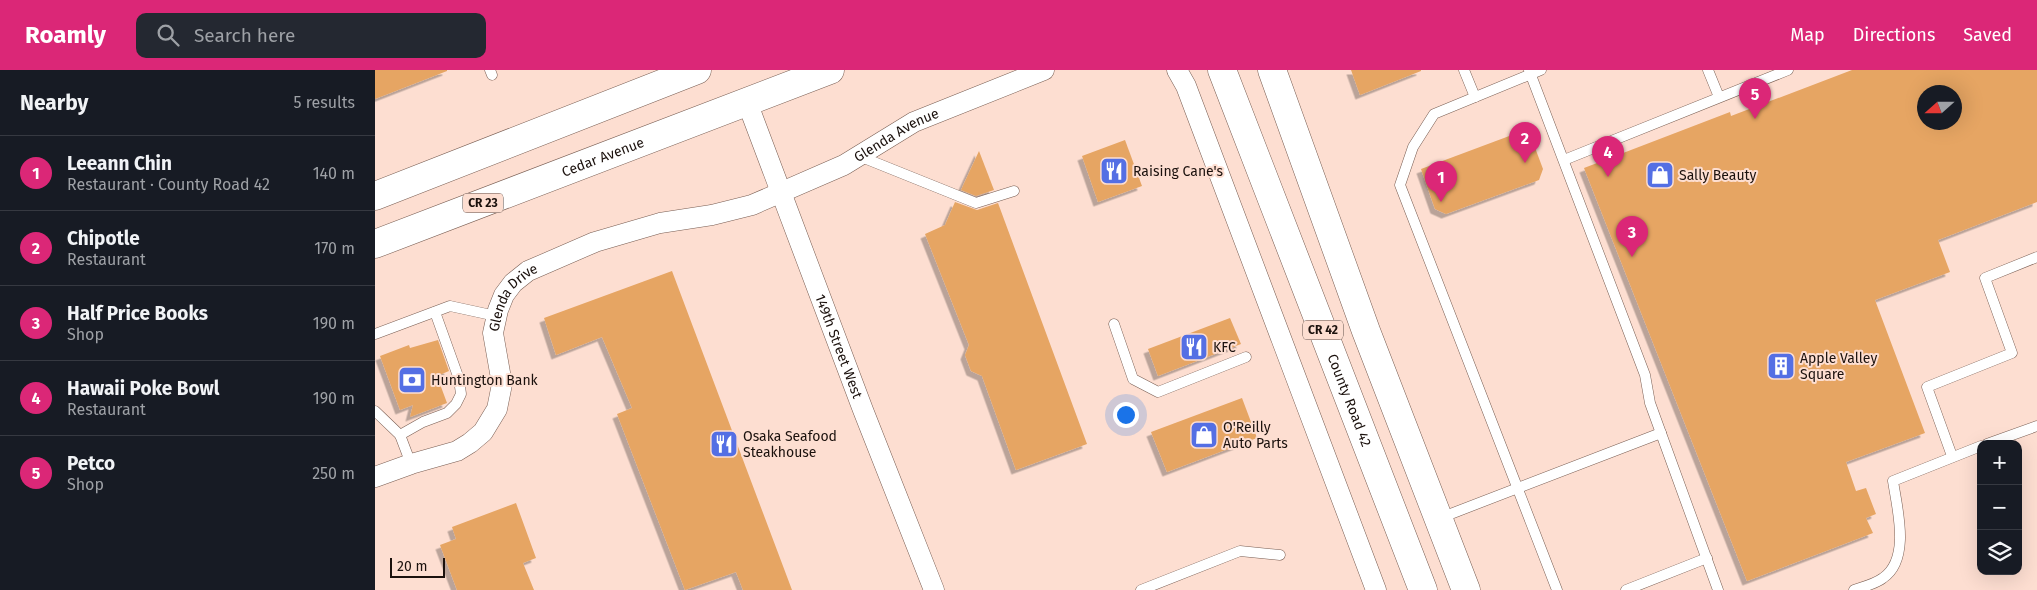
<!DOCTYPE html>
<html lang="en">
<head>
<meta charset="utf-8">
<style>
  :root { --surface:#171b24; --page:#242831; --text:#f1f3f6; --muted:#9ea1a6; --line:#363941; --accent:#db2777 }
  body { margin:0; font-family:"Fira Sans",sans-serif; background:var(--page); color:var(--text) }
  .controls { position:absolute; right:15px; bottom:15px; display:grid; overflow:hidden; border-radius:10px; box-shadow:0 5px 20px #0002 }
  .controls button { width:45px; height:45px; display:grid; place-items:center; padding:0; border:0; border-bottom:1px solid var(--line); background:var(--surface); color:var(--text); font:25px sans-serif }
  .compass { position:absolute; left:1542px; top:15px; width:45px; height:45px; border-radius:50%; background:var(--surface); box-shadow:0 5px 20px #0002; rotate:249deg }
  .scale { position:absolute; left:15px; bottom:12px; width:55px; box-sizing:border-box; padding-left:5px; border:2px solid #1b110d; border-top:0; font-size:14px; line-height:18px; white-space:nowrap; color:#1b110d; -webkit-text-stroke:4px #fdded1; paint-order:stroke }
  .you { position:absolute; left:750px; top:344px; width:18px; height:18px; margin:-12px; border:4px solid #fff; border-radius:50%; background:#1a73e8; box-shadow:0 0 0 8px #1a73e833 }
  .badge { display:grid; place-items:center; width:32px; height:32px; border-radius:50%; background:var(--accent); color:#fff; font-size:16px; font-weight:700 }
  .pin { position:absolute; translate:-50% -41px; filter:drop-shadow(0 1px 2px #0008) }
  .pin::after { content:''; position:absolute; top:26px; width:18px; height:15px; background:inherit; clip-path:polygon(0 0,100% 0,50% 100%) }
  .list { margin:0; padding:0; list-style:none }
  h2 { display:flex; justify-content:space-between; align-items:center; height:65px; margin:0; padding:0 20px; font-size:21px }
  h2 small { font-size:16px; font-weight:400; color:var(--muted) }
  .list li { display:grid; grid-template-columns:32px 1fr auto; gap:15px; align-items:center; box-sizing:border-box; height:75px; padding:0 20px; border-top:1px solid var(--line) }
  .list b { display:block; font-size:19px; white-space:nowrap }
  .list p { margin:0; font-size:16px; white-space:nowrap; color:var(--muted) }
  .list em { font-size:16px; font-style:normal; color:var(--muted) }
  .icon { flex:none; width:28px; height:28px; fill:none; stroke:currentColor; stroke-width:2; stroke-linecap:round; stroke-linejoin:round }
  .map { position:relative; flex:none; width:1662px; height:520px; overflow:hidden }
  header { display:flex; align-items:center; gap:30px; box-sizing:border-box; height:70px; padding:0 25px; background:var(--accent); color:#fff }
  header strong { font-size:24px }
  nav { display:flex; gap:28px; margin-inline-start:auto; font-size:18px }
  .search { width:350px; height:45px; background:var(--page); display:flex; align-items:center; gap:12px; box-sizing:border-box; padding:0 18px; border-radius:10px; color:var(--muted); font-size:19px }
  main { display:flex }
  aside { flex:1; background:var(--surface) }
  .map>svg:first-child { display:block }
  .building { fill:#e6a563; fill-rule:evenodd; filter:url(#shadow) }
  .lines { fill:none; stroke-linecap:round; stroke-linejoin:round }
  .lane-casing { stroke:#785d52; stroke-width:11 }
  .street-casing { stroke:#785d52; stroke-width:21 }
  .highway-casing { stroke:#785d52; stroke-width:29 }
  .lane { stroke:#fff; stroke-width:10 }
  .street { stroke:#fff; stroke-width:20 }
  .highway { stroke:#fff; stroke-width:28 }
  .labels { text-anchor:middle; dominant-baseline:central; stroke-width:4; stroke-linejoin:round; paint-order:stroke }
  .shield { fill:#fdded1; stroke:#5f4e48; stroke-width:1 }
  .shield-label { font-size:12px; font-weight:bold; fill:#1b110d }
  .street-label { font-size:14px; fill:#1b110d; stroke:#fdded1 }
  .poi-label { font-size:14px; fill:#1b110d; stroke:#fdded1; text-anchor:start }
</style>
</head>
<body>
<header>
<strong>Roamly</strong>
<div class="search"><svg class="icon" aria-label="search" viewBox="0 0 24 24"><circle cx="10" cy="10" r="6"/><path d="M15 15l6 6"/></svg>Search here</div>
<nav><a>Map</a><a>Directions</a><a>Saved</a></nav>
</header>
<main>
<aside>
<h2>Nearby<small>5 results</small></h2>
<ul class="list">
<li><span class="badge">1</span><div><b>Leeann Chin</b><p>Restaurant · County Road 42</p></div><em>140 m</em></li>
<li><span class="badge">2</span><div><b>Chipotle</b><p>Restaurant</p></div><em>170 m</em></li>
<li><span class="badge">3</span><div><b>Half Price Books</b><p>Shop</p></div><em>190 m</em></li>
<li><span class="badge">4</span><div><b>Hawaii Poke Bowl</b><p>Restaurant</p></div><em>190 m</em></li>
<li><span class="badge">5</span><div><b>Petco</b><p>Shop</p></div><em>250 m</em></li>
</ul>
</aside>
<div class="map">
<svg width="1662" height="520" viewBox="0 0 1662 520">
  <defs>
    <filter id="shadow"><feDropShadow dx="-4.5" dy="4.5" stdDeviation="0" flood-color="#0004"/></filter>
  </defs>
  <rect width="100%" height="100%" fill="#fdded1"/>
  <g class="building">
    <path d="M0,0H72V1L0,29Z"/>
    <path d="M976,0H1046V1L985,25Z"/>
    <path d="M1477,0H1662V132L1563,170L1575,202L1500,230L1550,363L1471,392L1481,421L1491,418L1501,444L1491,448L1498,463L1372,511L1209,98L1355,42L1356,46ZM1550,22H1580V52H1550Z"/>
    <path d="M1153,59L1168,99L1164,110L1071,144L1060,139L1046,99Z"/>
    <path d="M750,70L767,116L723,132L707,86Z"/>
    <path d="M604,81L619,120L601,126L586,120Z"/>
    <path d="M580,132L602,140L623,133L712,374L641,400L607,306L596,301L590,285L594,275L550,164L570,155Z"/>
    <path d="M297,201L417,520H368L361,502L310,520L242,344L257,338L227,267L181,285L169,248Z"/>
    <path d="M855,248L866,274L783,306L773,279Z"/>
    <path d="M63,270L74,301L62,306L72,333L35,347L38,335L25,340L5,286L34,275L35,278Z"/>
    <path d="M867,328L882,368L792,402L776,362Z"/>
    <path d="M141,433L161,488L148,493L159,520H82L65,475L81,469L77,457Z"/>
  </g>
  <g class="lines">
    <defs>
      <g id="lane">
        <path d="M115,0L117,5"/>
        <path d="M1089,0L1100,27"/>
        <path d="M1154,0L1270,305L1275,333L1343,520"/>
        <path d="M1166,0L1059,44L1038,77L1025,115L1182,520"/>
        <path d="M1333,0L1344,27"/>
        <path d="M484,86L601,133L639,121"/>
        <path d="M1189,90L1413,0"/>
        <path d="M739,254L758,309L783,322L871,287"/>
        <path d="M0,264L75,236L121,246"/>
        <path d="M0,341L25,365L36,394"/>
        <path d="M25,365L48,352L72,343L81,334L86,324L84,309L60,242"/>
        <path d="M1612,374L1662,356"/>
        <path d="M1577,386L1552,317L1637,283L1610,208L1662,187"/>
        <path d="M1065,448L1286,363"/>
        <path d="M766,520L865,481L905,485"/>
        <path d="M1251,520L1332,488"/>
        <path d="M1479,520C1488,517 1500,514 1508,508C1536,489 1522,438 1518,411L1606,376"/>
      </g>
      <g id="street">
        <path d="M802,0L811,16L1001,520"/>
        <path id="s1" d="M372,32L488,340L559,520"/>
        <path id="s2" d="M0,407L36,394L82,381L95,373L108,362L122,339L127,314L118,263L123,240L129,225L138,213L153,201L220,172L285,153L337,145L377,135L469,95L539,52L669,0"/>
      </g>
      <g id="highway">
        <path id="s3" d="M847,0L1048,520"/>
        <path d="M897,0L991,261L1091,520"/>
        <path d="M0,126L322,0"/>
        <path id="s4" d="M0,174L455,0"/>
      </g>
    </defs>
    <use href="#lane" class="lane-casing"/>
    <use href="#street" class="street-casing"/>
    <use href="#highway" class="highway-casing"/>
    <use href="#lane" class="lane"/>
    <use href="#street" class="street"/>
    <use href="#highway" class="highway"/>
  </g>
  <defs>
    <symbol id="restaurant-square" viewBox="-11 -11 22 22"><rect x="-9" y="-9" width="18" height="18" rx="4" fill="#546fe4" stroke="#fdded1"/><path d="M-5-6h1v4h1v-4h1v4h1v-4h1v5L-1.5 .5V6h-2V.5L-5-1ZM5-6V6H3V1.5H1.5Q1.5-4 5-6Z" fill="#fff"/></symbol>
    <symbol id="shop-square" viewBox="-11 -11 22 22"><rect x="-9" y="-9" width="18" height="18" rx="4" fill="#546fe4" stroke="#fdded1"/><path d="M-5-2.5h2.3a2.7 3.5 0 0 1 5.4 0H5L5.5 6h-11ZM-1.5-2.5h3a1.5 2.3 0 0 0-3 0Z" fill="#fff"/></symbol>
    <symbol id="building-square" viewBox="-11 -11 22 22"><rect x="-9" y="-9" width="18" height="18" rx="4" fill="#546fe4" stroke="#fdded1"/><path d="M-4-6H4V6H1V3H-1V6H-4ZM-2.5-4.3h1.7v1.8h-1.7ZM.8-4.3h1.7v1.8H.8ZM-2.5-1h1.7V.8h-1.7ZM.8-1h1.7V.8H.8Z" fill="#fff"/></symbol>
    <symbol id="bank-square" viewBox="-11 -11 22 22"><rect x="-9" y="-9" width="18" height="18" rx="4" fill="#546fe4" stroke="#fdded1"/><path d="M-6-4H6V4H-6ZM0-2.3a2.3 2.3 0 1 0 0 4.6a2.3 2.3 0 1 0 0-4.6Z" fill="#fff"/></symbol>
  </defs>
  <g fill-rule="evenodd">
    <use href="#restaurant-square" x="723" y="85" width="32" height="32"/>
    <use href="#shop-square" x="1269" y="89" width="32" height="32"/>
    <use href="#restaurant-square" x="803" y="261" width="32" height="32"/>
    <use href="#building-square" x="1390" y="280" width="32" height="32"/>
    <use href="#bank-square" x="21" y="294" width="32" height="32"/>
    <use href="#shop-square" x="813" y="349" width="32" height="32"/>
    <use href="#restaurant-square" x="333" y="358" width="32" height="32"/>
  </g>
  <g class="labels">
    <g class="shield">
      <rect x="88" y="123.5" width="40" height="19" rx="4"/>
      <rect x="928" y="250.5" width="40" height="19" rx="4"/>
    </g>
    <g class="shield-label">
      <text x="108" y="133">CR 23</text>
      <text x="948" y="260">CR 42</text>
    </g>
    <g class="street-label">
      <text stroke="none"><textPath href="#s2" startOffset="692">Glenda Avenue</textPath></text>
      <text stroke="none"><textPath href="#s4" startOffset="244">Cedar Avenue</textPath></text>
      <text stroke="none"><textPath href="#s2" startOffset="265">Glenda Drive</textPath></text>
      <text stroke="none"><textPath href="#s1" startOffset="261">149th Street West</textPath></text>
      <text stroke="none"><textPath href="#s3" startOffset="354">County Road 42</textPath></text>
    </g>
    <g class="poi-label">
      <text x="758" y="101">Raising Cane's</text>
      <text x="1304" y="105">Sally Beauty</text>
      <text x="838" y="277">KFC</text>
      <text x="1425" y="288">Apple Valley<tspan x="1425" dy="16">Square</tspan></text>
      <text x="56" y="310">Huntington Bank</text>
      <text x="848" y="357">O'Reilly<tspan x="848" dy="16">Auto Parts</tspan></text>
      <text x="368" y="366">Osaka Seafood<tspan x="368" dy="16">Steakhouse</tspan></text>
    </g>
  </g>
</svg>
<div class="controls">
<button>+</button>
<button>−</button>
<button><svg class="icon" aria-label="layers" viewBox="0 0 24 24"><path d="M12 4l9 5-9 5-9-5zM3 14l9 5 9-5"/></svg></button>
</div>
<svg class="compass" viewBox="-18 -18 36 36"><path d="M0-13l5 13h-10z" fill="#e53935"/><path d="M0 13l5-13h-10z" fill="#9ea1a6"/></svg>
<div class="scale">20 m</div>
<div class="you"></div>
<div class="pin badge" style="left:1066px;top:132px">1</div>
<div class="pin badge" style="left:1150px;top:93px">2</div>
<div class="pin badge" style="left:1257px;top:187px">3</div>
<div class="pin badge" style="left:1233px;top:107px">4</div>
<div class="pin badge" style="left:1380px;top:49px">5</div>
</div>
</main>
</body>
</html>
